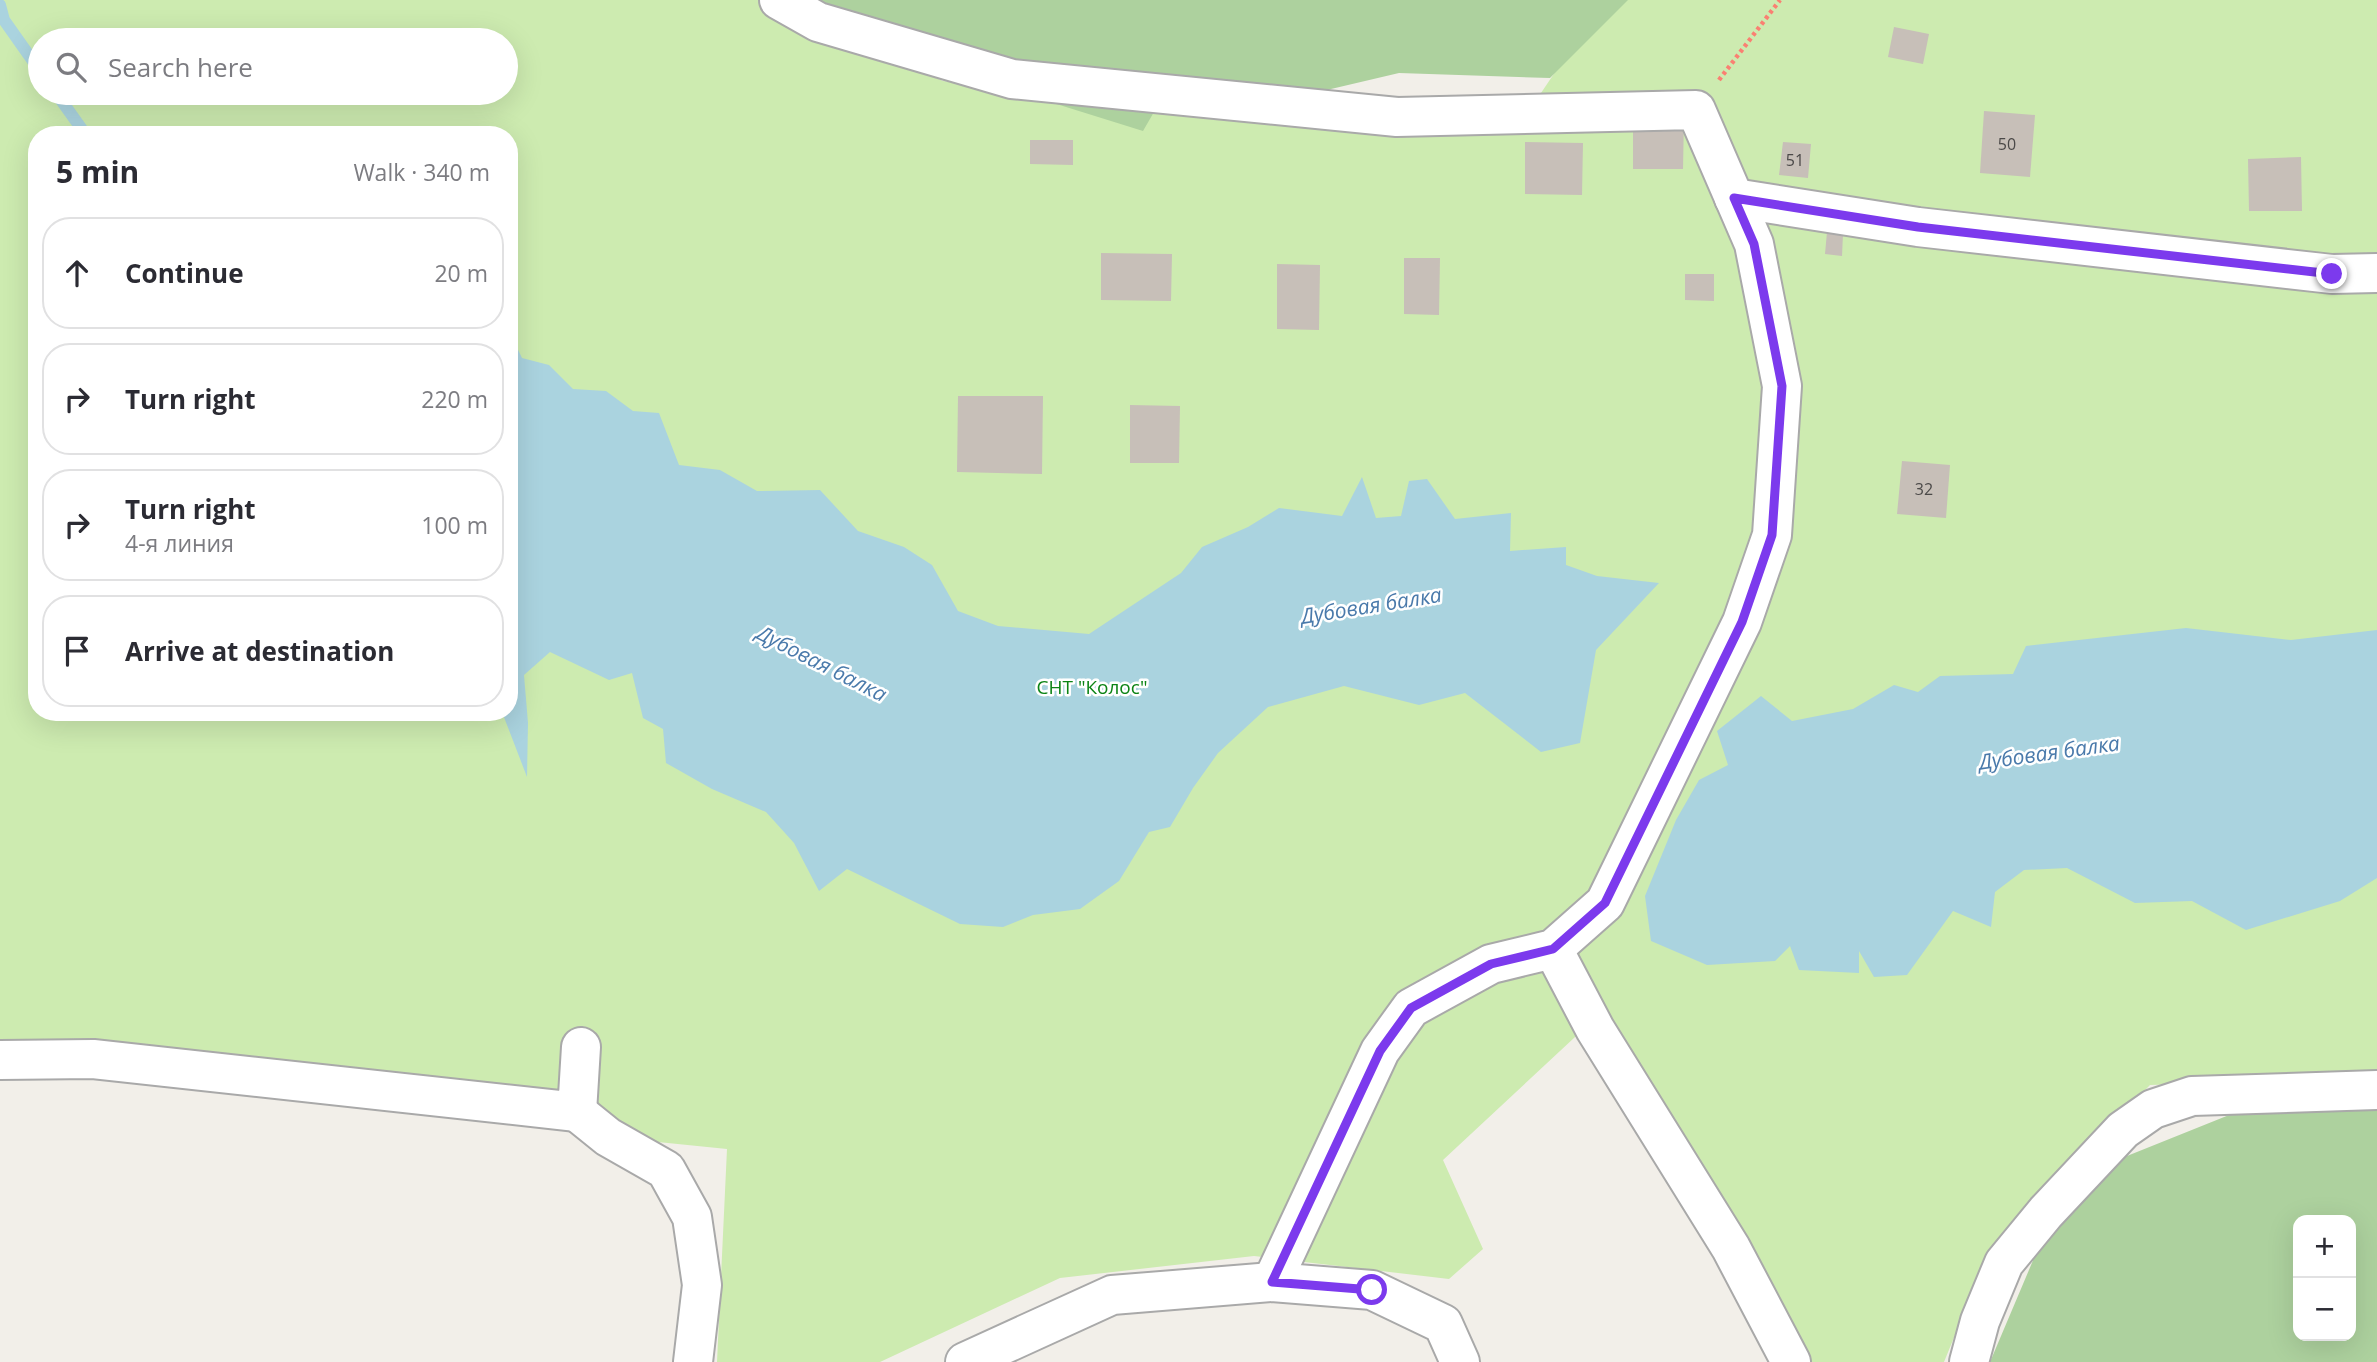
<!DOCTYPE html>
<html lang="en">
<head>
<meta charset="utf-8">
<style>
  :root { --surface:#fff; --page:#f7f7f7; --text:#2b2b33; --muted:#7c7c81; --line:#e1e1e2 }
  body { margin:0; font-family:"Open Sans",sans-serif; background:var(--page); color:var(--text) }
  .controls { position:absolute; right:21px; bottom:21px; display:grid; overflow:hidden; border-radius:14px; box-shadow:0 7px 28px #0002 }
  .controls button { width:63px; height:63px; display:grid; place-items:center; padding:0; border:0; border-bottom:2px solid var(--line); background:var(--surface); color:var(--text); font:35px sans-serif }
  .stop { position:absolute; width:21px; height:21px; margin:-16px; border:5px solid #7c3aed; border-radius:50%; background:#fff }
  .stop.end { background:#7c3aed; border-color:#fff; box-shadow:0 2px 7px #0008 }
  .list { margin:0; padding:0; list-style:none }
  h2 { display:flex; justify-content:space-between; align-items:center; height:91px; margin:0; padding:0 28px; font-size:30px }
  h2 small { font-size:23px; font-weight:400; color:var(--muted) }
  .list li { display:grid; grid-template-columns:46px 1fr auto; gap:21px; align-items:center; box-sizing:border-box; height:112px; margin:0 14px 14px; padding:0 14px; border:2px solid var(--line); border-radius:28px }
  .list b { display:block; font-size:26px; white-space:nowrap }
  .list p { margin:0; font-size:23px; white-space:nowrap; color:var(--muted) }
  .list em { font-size:23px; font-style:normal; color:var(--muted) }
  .icon { flex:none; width:38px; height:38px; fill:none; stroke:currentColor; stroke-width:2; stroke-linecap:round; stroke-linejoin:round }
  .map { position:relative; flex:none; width:2377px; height:1362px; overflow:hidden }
  .search { position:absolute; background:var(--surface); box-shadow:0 7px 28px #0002; left:28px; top:28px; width:490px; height:77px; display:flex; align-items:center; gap:18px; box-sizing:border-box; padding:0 24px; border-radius:38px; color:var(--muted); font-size:26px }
  .panel { position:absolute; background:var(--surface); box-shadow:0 7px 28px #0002; left:28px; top:126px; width:490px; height:595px; border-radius:28px }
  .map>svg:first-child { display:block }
  .grass { fill:#cdebb0; fill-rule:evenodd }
  .forest { fill:#add19e; fill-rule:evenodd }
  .water { fill:#aad3df }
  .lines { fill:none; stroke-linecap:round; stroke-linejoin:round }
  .stream { stroke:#aad3df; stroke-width:12 }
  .building { fill:#c7bfb8 }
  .minor-casing { stroke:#a9a9a9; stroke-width:42 }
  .path { stroke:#fa8072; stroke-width:4.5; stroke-dasharray:3.5 3.5; stroke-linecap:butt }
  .minor { stroke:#fff; stroke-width:38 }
  .route { stroke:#7c3aed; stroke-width:9 }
  .labels { text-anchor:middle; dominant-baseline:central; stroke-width:5; stroke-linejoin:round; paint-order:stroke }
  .number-label { font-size:16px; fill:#4b4948 }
  .park-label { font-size:19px; fill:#0c8416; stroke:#fff }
  .water-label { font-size:21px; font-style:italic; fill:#4a7aab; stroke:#fff }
</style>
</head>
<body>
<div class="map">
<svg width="2377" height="1362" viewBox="0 0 2377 1362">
  <rect width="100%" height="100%" fill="#f2efe9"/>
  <path class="grass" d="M0,0H762L943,81L1186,111L1516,130L1576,41L1586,0H2377V1078L2150,1085L1991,1247L1944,1362H1790L1603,1011L1443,1160L1483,1249L1449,1279L1254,1256L1060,1278L880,1362H717L727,1149L648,1141L567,1091L0,1042ZM40,40H506V93H40ZM37,135H509V712H37Z"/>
  <g class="forest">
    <path d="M807,0H1628L1550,78L1399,73L1297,97L1169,86L1143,131L1034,97Z"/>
    <path d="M2259,1103L2377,1105V1362H1990L2037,1251L2122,1158ZM2298,1220H2351V1336H2298Z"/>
  </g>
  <g class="water">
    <path d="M509,331L522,358L549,365L573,389L606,391L633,411L659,413L679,465L720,470L757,491L820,490L858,531L904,547L932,565L958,611L998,626L1089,634L1181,573L1202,547L1248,527L1279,508L1342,516L1362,477L1376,518L1401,516L1409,481L1427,479L1455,519L1511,513L1510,551L1566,547V565L1597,576L1659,583L1596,650L1580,743L1541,752L1465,693L1419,705L1344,686L1268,707L1218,753L1193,788L1170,827L1149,832L1119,881L1080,909L1033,915L1003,927L960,924L847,869L819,891L794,843L766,812L712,789L666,763L663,729L643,718L632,673L609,680L550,652L524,675L528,723L527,777L502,712H509Z"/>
    <path d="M2186,628L2291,640L2377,630V878L2340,901L2246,930L2192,901L2135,903L2067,868L2024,870L1995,892L1991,927L1953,911L1907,975L1874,977L1859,951V973L1799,970L1790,946L1775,961L1707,965L1651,941L1645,896L1676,820L1699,780L1728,765L1717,731L1761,696L1792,721L1853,709L1894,685L1918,692L1940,676L2013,674L2026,646Z"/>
  </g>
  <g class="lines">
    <g class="stream">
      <path d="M0,5L4,20L40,71"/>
      <path d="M56,93L86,135"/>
    </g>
  </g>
  <g class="building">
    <path d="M1894,27L1929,34L1923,64L1888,57Z"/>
    <path d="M1984,111L2035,115L2030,177L1980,173Z"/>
    <path d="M1633,117H1684L1683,169H1633Z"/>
    <path d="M1030,140H1073V165L1030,164Z"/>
    <path d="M1525,142L1583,143L1582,195L1525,194Z"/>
    <path d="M1783,142L1811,144L1808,178L1779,175Z"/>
    <path d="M2301,157L2302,211H2249L2248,159Z"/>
    <path d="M1827,232L1843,234L1842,256L1825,254Z"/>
    <path d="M1101,253L1172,254L1171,301L1101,300Z"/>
    <path d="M1404,258H1440L1439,315L1404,314Z"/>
    <path d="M1277,264L1320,265L1319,330L1277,329Z"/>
    <path d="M1685,274H1714V301L1685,300Z"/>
    <path d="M958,396H1043L1042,474L957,472Z"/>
    <path d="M1130,405L1180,406L1179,463H1130Z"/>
    <path d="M1902,461L1950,465L1946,518L1897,514Z"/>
  </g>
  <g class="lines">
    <defs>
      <g id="minor">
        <path d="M779,0L818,22L1012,79L1397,117L1696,110L1754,244L1782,386L1772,535L1742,622L1605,903L1553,949L1491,964L1411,1008L1380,1051L1272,1282"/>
        <path d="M1734,198L1918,227L2332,274L2377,273"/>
        <path d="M1553,949L1595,1029L1731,1248L1791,1362"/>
        <path d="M0,1060L93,1059L577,1112L581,1047"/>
        <path d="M577,1112L608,1137L666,1170L692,1217L702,1285L693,1362"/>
        <path d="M965,1362L1112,1295L1272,1282L1372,1290L1443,1324L1460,1362"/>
        <path d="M1969,1362L1980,1321L2004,1263L2046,1212L2123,1130L2153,1109L2192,1096L2377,1090"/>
      </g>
    </defs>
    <use href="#minor" class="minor-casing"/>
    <path class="path" d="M1719,80L1780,0"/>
    <use href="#minor" class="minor"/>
  </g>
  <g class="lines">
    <path class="route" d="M1372,1290L1272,1282L1380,1051L1411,1008L1491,964L1553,949L1605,903L1742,622L1772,535L1782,386L1754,244L1734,198L1918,227L2332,274"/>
  </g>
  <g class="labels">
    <g class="number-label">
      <text x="2007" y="144">50</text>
      <text x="1795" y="160">51</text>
      <text x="1924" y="489">32</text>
    </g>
    <g class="park-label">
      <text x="1092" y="687">СНТ "Колос"</text>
    </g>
    <g class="water-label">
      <text transform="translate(1371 605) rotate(-9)">Дубовая балка</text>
      <text transform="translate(822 663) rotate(27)">Дубовая балка</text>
      <text transform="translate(2049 752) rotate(-8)">Дубовая балка</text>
    </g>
  </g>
</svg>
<div class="controls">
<button>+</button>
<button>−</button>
</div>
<div class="stop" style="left:1372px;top:1290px"></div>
<div class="stop end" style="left:2332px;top:274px"></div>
<div class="search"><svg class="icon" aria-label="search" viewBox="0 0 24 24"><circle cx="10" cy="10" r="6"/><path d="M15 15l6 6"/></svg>Search here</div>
<section class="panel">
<h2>5 min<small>Walk · 340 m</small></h2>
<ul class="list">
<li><svg class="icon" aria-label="ahead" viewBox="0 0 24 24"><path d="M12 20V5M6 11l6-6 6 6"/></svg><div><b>Continue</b></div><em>20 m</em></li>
<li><svg class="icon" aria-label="right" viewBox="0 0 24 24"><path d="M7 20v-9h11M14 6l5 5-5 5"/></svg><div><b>Turn right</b></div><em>220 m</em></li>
<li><svg class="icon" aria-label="right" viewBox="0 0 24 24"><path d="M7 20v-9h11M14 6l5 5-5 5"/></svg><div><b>Turn right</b><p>4-я линия</p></div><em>100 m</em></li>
<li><svg class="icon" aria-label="arrive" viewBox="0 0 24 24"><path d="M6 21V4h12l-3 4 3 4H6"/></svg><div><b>Arrive at destination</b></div></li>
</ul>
</section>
</div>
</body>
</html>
